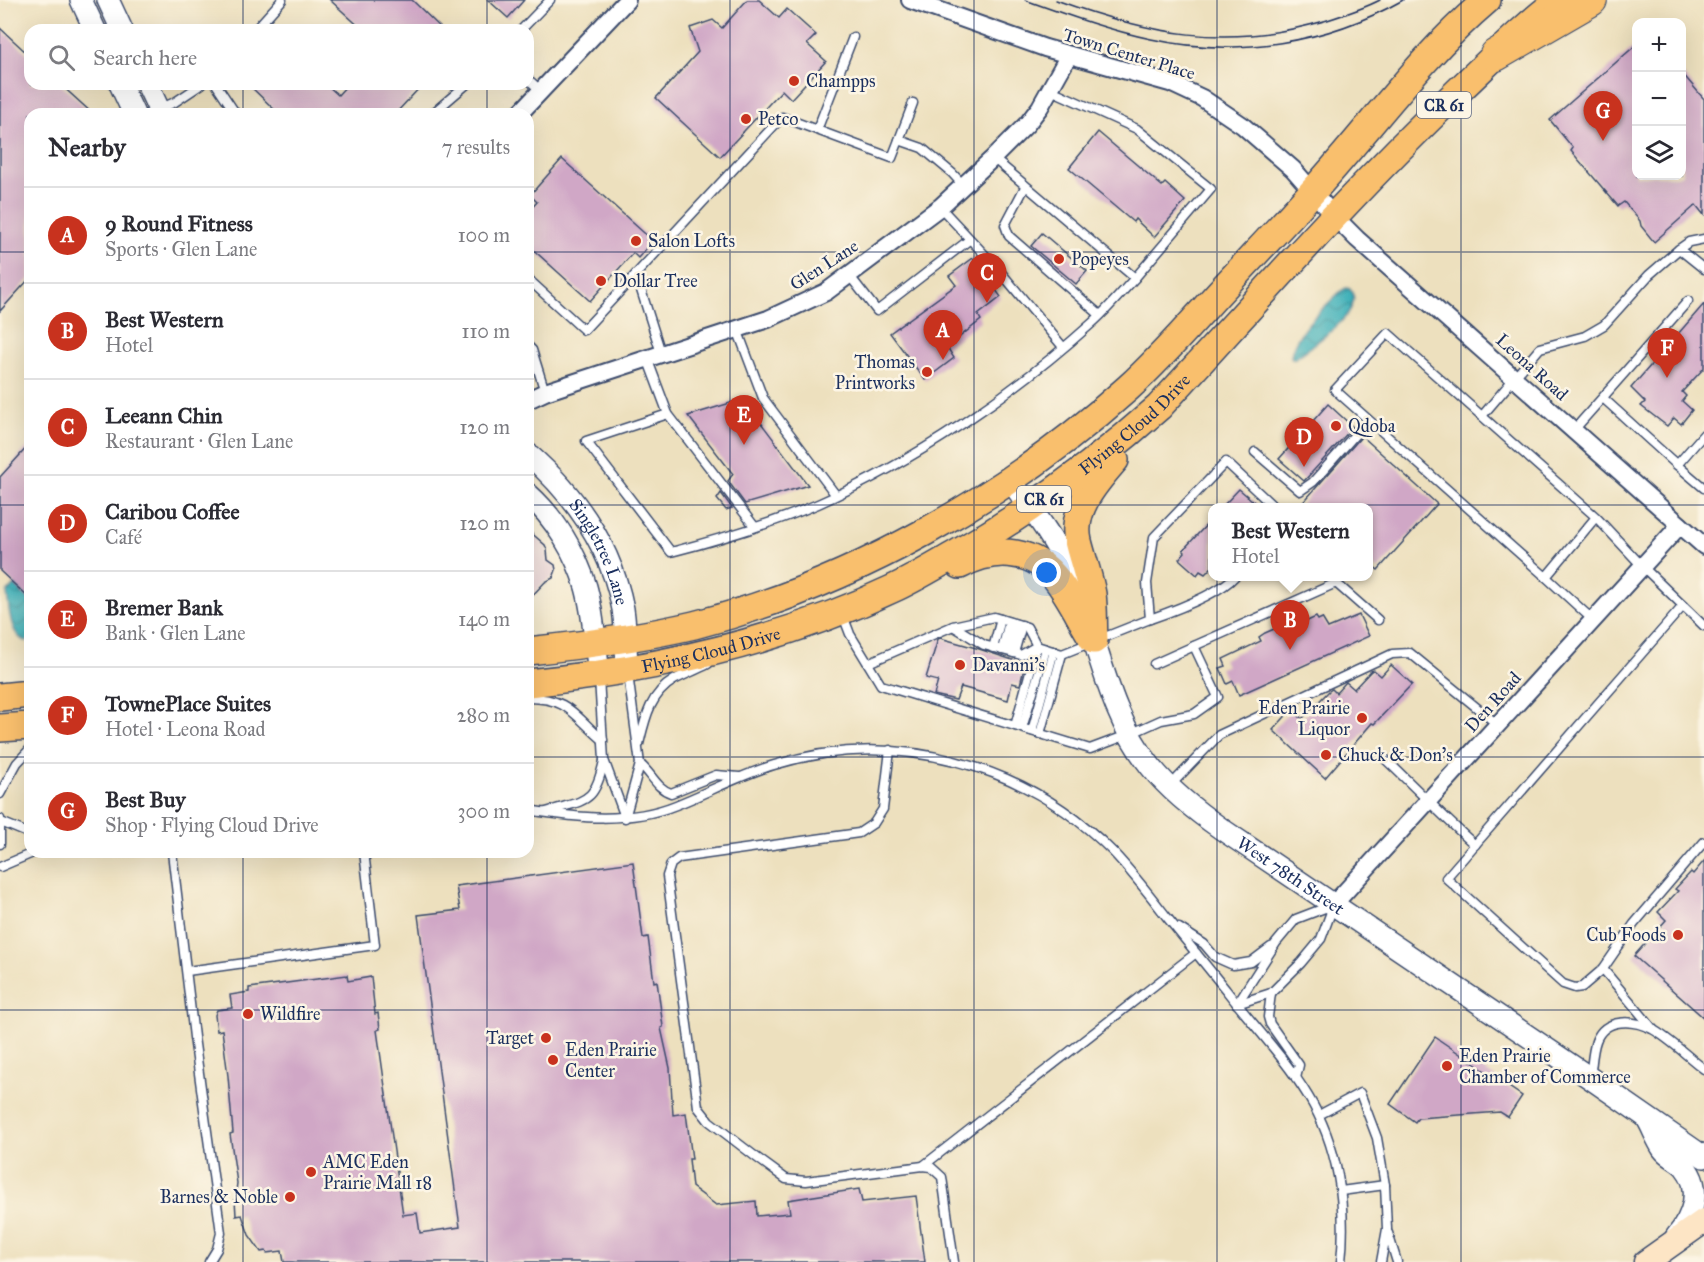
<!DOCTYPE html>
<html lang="en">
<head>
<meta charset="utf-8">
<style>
  :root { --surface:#fff; --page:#f2f2f3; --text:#2b2b33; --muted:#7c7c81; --line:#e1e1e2; --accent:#c8321e }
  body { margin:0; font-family:"IM FELL Great Primer",serif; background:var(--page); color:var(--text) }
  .controls { position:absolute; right:18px; top:18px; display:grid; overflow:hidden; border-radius:12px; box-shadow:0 6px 24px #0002 }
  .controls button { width:54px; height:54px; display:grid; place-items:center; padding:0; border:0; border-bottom:2px solid var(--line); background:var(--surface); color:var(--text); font:30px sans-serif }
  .you { position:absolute; left:1047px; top:573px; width:21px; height:21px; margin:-15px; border:4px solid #fff; border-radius:50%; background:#1a73e8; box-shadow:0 0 0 9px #1a73e833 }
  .badge { display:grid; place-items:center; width:39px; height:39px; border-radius:50%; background:var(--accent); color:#fff; font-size:20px; font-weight:700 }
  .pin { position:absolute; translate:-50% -50px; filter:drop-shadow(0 2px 3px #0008) }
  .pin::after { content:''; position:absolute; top:32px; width:21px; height:18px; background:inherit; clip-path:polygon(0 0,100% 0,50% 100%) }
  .popup { position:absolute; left:1208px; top:503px; width:165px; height:78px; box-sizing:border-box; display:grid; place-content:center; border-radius:12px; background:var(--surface); filter:drop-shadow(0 2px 4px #0005); font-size:20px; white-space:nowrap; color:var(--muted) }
  .popup b { font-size:22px; color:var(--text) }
  .popup::after { content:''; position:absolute; left:50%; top:100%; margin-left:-12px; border:12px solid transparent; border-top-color:var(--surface) }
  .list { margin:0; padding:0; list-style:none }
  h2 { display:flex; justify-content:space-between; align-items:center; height:78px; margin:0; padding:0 24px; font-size:26px }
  h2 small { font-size:20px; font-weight:400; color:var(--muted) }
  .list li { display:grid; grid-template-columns:39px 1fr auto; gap:18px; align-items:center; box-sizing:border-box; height:96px; padding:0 24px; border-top:2px solid var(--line) }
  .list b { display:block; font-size:22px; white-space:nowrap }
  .list p { margin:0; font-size:20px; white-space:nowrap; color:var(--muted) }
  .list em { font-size:20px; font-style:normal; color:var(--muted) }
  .icon { flex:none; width:33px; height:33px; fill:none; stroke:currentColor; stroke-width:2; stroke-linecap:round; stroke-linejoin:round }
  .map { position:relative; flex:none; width:1704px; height:1262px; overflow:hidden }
  .search { position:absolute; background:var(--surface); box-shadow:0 6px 24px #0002; left:24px; top:24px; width:510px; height:66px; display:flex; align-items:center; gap:15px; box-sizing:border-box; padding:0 21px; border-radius:18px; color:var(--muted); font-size:22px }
  .panel { position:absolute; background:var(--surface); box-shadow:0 6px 24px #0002; left:24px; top:108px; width:510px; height:750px; border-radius:18px }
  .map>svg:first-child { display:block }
  .water { fill:url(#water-waves); stroke:#2e708c; stroke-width:1.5 }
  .building { fill:#d0a7c6 }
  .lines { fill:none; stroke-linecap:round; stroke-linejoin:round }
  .service-casing { stroke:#3a4a6c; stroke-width:11 }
  .minor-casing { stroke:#3a4a6c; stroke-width:20 }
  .tertiary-casing { stroke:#3a4a6c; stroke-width:24 }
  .secondary-casing { stroke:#3a4a6c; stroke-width:27 }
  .primary-casing { stroke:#3a4a6c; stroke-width:30 }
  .motorway-casing { stroke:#3a4a6c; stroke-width:34 }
  .service { stroke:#fff; stroke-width:8 }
  .minor { stroke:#fff; stroke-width:16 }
  .tertiary { stroke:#fff; stroke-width:21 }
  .secondary { stroke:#fde5c5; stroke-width:24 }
  .primary { stroke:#f9bf6d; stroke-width:27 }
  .motorway { stroke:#f9bf6d; stroke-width:32 }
  .tram { stroke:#1b2f5e; stroke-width:1.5 }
  .grid { fill:none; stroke:#1b2f5e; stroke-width:1.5; stroke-opacity:0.55 }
  .poi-dot { fill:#c8321e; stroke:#fcf5e5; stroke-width:2 }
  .labels { text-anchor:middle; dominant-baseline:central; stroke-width:5; stroke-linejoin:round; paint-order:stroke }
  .shield { fill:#fcf5e5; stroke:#5e6a86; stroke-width:1.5 }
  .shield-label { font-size:16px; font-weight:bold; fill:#1b2f5e }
  .street-label { font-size:18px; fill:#1b2f5e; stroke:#fcf5e5 }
  .poi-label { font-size:18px; fill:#1b2f5e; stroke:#fcf5e5; text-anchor:start }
</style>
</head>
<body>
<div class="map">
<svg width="1704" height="1262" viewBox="0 0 1704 1262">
  <defs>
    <pattern id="water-waves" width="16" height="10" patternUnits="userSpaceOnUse" patternTransform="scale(1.5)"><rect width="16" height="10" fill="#40b1b9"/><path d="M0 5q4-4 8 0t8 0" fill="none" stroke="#35909a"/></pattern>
  </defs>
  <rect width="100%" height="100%" fill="#fcf5e5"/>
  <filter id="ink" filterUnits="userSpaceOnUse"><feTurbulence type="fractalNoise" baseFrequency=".0167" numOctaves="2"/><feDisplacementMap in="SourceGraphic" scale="12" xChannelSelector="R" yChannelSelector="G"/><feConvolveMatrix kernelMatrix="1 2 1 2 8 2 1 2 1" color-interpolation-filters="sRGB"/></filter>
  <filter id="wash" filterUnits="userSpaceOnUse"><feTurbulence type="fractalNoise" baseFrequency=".008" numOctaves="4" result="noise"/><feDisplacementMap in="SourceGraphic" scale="24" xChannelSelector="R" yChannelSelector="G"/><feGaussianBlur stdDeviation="1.35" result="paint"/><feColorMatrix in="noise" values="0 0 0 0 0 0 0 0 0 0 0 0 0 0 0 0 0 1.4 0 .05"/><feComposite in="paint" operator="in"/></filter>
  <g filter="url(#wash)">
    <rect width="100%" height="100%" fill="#ede0be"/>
    <g class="water">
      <path d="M1346,288L1350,289C1369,311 1309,347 1294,359L1291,357C1293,333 1324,308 1341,291Z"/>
      <path d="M14,585L30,600V640L26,641C10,637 9,607 7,593Z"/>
    </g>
    <g id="blocks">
      <g class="building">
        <path d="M330,0H412L443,30H363Z"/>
        <path d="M488,0H524L508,18Z"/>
        <path d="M747,0H759L779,18L787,9L816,35L807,44L826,61L791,99L782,90L720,157L656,98L698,52L690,28L713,20L722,28Z"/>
        <path d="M0,28L30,56V84H60L93,114H30V278L0,311Z"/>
        <path d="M1636,45V176H1682V73L1704,99V215L1696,205L1654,242L1641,226L1640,221L1624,202L1618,206L1571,151L1573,148L1550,120Z"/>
        <path d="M248,84H326L338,95L348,84H423L395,114H279Z"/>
        <path d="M1098,132L1162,186L1165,183L1185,201L1154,237L1135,219L1133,222L1069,168Z"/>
        <path d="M562,159L653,241L638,258L633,253L590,301L528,245V212L537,202L530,195Z"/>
        <path d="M1042,233L1087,271L1076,284L1031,246Z"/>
        <path d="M973,258L1001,297L978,315L981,320L947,347L954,358L925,380L890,333L956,285L949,276Z"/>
        <path d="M1704,304V368L1682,392L1686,396L1682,401L1692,410L1681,424L1674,418L1667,426L1641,406L1645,402L1631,388Z"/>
        <path d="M743,399L808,485L745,504L728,481L733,474L688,416Z"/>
        <path d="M1328,404L1353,427L1304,481L1279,459Z"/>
        <path d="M1362,436L1437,504L1378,570L1368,562V507H1299Z"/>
        <path d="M30,444V599L0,571V477Z"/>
        <path d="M1239,489L1260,507H1222Z"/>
        <path d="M721,493L732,508L726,510L717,499Z"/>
        <path d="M1212,519V567L1205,574L1200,571L1197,575L1179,559L1185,552L1183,550Z"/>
        <path d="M528,530L545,545L547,550L548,560L555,565L556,570L553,578L545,582L528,600Z"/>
        <path d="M1359,615L1369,636L1239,695L1233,681L1227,684L1220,668L1226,666L1223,659L1261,641L1259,637L1265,633L1281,626L1284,632L1316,617L1318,620L1322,618L1328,628Z"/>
        <path d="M940,638L976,648L1025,664L1020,685L1012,683L1008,700L961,687L956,700L934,695L938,681L926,678L938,639Z"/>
        <path d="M1391,665L1412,684L1374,724L1372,723L1325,778L1273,730L1292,709L1302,719L1329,691L1332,689L1336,693L1346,682L1354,689L1371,671L1374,670L1381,676Z"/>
        <path d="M1704,861V1018L1634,956L1666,920L1658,912L1678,891L1675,889L1691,872L1693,874Z"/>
        <path d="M633,862L643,938L648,937L654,982L657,981L663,1027L661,1028L670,1068L673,1115L686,1113L692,1159H689L692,1187L716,1205L756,1201L757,1216L790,1213L788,1200L859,1189L862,1202L916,1196L925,1262H284L282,1251L267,1253L266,1251L261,1252L249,1235L242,1215L236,1216L235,1199L237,1183L230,1134L233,1133L228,1076L222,1030L217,1031L215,1015L217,1010L232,1008L230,995L249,992V988L347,975L348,981L371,977L375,1014L378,1013L380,1029L377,1030L403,1215L417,1213L420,1233L460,1227L418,915L460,910L456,886Z"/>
        <path d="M1435,1037L1522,1096L1508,1117L1500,1112L1418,1118L1415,1122L1390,1104Z"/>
      </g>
    </g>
  </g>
  <g filter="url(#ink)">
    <use href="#blocks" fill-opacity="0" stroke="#3a4a6c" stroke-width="1.5"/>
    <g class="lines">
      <defs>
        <g id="service">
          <path d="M255,30L282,0"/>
          <path d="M521,30L550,0"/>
          <path d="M528,79L541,91"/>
          <path d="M216,84L236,114"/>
          <path d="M1051,90L1137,129L1211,189L1135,278"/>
          <path d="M148,114L175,102L202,84"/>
          <path d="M432,114L467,84"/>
          <path d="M817,130L853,37"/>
          <path d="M899,140L913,103"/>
          <path d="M1025,187L1005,225L1009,236L1100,315"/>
          <path d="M940,207L999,270L1063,347"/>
          <path d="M1679,249L1704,269"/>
          <path d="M636,274L661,353"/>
          <path d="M849,275L877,311L969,240"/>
          <path d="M528,279L584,330L782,117L892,158L899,140L922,148L952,173L964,186"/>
          <path d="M737,329L763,398L835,494"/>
          <path d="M528,346L532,350L545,392"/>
          <path d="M647,358L668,414L586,441L671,552C721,539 771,524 818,504C915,461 1012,395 1091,324C1107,310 1121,293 1135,278L993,158"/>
          <path d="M1603,398L1677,465L1704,434"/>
          <path d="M668,414L755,527"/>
          <path d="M1482,416L1540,348L1585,336L1604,325L1649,275L1679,249L1689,242L1704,239"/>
          <path d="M1573,431L1688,301"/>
          <path d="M1255,452L1300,491L1313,482L1368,420"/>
          <path d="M1677,465L1704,488"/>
          <path d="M1596,517L1546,577L1335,390L1388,333L1596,517L1642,566L1704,626"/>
          <path d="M1546,577L1593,620"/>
          <path d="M1683,606L1446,878L1563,984L1575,988L1582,987L1603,969L1634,924L1704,842"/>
          <path d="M842,613L850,634L881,685L1090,749L1130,734L1161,720L1194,714L1218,697L1194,646L1336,583L1378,620"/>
          <path d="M1150,619C1173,611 1219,594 1235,576"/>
          <path d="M953,626L984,645L1021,655L1037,646"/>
          <path d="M993,648L1001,619"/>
          <path d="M1002,650L1009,622"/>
          <path d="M1008,651L1016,624"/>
          <path d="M1014,653L1022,625"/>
          <path d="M868,663L953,626L994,617L1027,627L1037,646L1062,654L1150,619L1147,583L1154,537L1226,462L1275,508"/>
          <path d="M1154,664L1194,646"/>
          <path d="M599,678L604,760L625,817"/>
          <path d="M528,698C570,698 574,716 603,740"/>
          <path d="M1015,726L1037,646"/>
          <path d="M1022,728L1046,649"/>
          <path d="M1032,731L1054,651"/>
          <path d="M1040,734L1062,654"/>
          <path d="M639,744C645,719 650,694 674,680C685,674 697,670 708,664"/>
          <path d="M890,750L883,809L874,823L859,833L679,858L671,864L667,876L697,1099L698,1107L709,1121L756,1157L786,1179L806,1181L923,1166L931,1167L942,1177L954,1262"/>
          <path d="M1383,757C1414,786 1443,817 1475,845"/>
          <path d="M640,764C652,774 656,788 671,793L716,775L739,777"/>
          <path d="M1169,787L1219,735L1392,654L1410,653L1498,725"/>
          <path d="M0,794L17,763L30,749"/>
          <path d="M528,810C577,818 629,824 676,805C709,792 740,775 774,765C894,728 1025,763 1113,852C1132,872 1149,894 1166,916C1186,941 1206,965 1226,990C1253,1025 1285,1058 1308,1096C1338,1145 1347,1205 1341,1262"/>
          <path d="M546,812C586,799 594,805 604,761"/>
          <path d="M625,818L640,764L628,674"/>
          <path d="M0,819V844"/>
          <path d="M1,822L30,834"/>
          <path d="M172,852L194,1037L221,1233L217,1249L209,1262"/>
          <path d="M0,867L35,852"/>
          <path d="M1179,928L1204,944L1215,957L1233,965L1251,962L1271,947"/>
          <path d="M1603,969L1653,1029"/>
          <path d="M187,971L375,945L364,852"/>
          <path d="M1271,993L1268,1017L1270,1024L1299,1065L1296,1078"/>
          <path d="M1237,1004L1271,993L1301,963L1321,939L1334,904"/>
          <path d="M1237,1004L1276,943L1296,919L1330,906"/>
          <path d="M1590,1077C1592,1066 1592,1052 1596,1041C1605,1017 1634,1020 1652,1029C1669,1038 1688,1057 1704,1069"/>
          <path d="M1319,1115L1360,1093L1377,1138L1385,1185L1387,1229L1381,1262"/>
          <path d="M923,1166L1196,953"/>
          <path d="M1341,1191L1385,1185"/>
          <path d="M1388,1233L1397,1262"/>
        </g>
        <g id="minor">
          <path d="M910,0L1045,48L1170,83L1202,98L1242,125L1293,169L1335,217L1357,239L1704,546"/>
          <path d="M519,114L627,0"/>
          <path d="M528,400L545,392L768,319L826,292L940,207L993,158L1027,124L1040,107L1069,55"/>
          <path d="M1334,904L1680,525"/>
        </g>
        <g id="tertiary">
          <path d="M81,0L95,30"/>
          <path d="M108,0L122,30"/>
          <path d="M120,84L134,114"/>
          <path d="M147,84L161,114"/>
          <path id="s1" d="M528,454C575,495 611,546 623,609C626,629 626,649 627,669"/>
          <path id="s2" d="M1010,480C1033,511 1057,542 1072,577C1098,639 1107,713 1151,767C1171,792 1197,812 1223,830L1590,1078L1704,1157"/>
          <path d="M528,494C555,518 576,553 586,587C594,615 595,645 599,674"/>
          <path d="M1648,1120C1653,1129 1657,1140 1663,1149C1668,1156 1678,1160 1684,1166C1704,1189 1692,1218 1676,1237"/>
        </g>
        <path id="secondary" d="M1646,1262L1704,1221"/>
        <g id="primary">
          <path d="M960,565C991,548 1029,547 1054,576C1068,592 1081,620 1093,639"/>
          <path d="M1094,640C1093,625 1094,609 1092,594C1089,576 1082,558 1078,541C1071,509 1096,482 1115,460"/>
          <path d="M528,651C584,645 639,638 694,625C851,585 1008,496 1128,388C1159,360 1187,328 1215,297C1248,261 1281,227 1313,191C1371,127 1421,56 1487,0"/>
          <path id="s3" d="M528,683C653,670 778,643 892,589C914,579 935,566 956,554C1029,512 1096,463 1159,407C1256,302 1351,193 1455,94C1489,62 1522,28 1559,0"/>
          <path d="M0,697L30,694"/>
          <path d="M0,728L30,726"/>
        </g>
        <path id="motorway" d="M1496,55L1591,0"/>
      </defs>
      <use href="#service" class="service-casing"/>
      <use href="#minor" class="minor-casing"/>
      <use href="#tertiary" class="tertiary-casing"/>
      <use href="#secondary" class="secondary-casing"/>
      <use href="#primary" class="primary-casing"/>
      <use href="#motorway" class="motorway-casing"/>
      <use href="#service" class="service"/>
      <use href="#minor" class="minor"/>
      <use href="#tertiary" class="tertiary"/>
      <use href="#secondary" class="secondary"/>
      <use href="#primary" class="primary"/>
      <use href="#motorway" class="motorway"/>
      <g class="tram">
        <path d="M1025,0C1067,15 1108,30 1151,39C1237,58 1327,43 1403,0"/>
        <path d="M1056,0C1149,34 1227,50 1324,21C1343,15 1363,9 1380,0"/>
      </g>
    </g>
  </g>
  <path class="grid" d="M243,0V30M487,0V30M730,0V1262M974,0V1262M1217,0V1262M1461,0V1262M243,84V114M487,84V114M0,252H30M528,252H1704M0,505H30M528,505H1704M0,757H30M528,757H1704M243,852V1262M487,852V1262M0,1010H1704"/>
  <g class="poi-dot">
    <circle cx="794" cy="81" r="6"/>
    <circle cx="746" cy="119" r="6"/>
    <circle cx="636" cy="241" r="6"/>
    <circle cx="1059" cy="259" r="6"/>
    <circle cx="601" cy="281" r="6"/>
    <circle cx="927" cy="372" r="6"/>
    <circle cx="1336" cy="426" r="6"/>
    <circle cx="960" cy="665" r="6"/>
    <circle cx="1362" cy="718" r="6"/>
    <circle cx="1326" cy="755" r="6"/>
    <circle cx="1678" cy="935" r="6"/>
    <circle cx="248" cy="1014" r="6"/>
    <circle cx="546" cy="1038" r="6"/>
    <circle cx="553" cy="1060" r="6"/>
    <circle cx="1447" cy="1066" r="6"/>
    <circle cx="311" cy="1172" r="6"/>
    <circle cx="290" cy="1197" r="6"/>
  </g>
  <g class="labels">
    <g class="shield">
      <rect x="1417" y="92" width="54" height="26" rx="4.5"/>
      <rect x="1017" y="486" width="54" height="26" rx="4.5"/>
    </g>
    <g class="shield-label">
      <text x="1444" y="105">CR 61</text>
      <text x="1044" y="499">CR 61</text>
    </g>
    <g class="street-label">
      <text transform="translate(1129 54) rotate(17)">Town Center Place</text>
      <text transform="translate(824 265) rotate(-33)">Glen Lane</text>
      <text transform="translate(1532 367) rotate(42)">Leona Road</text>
      <text stroke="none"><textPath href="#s3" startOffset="672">Flying Cloud Drive</textPath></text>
      <text stroke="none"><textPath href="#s1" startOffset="123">Singletree Lane</textPath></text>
      <text stroke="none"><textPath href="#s3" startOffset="186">Flying Cloud Drive</textPath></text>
      <text transform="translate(1493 702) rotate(-48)">Den Road</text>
      <text stroke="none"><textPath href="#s2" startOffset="500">West 78th Street</textPath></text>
    </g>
    <g class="poi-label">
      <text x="806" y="81">Champps</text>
      <text x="758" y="119">Petco</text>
      <text x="648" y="241">Salon Lofts</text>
      <text x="1071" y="259">Popeyes</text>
      <text x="613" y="281">Dollar Tree</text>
      <text x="915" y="362" text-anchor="end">Thomas<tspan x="915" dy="21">Printworks</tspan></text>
      <text x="1348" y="426">Qdoba</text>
      <text x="972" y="665">Davanni's</text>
      <text x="1350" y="708" text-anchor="end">Eden Prairie<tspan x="1350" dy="21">Liquor</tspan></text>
      <text x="1338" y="755">Chuck &amp; Don's</text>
      <text x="1666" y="935" text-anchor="end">Cub Foods</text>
      <text x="260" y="1014">Wildfire</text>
      <text x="534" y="1038" text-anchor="end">Target</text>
      <text x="565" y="1050">Eden Prairie<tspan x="565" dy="21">Center</tspan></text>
      <text x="1459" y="1056">Eden Prairie<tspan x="1459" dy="21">Chamber of Commerce</tspan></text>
      <text x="323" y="1162">AMC Eden<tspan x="323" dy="21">Prairie Mall 18</tspan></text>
      <text x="278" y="1197" text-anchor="end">Barnes &amp; Noble</text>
    </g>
  </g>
</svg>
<div class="controls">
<button>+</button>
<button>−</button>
<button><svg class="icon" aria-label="layers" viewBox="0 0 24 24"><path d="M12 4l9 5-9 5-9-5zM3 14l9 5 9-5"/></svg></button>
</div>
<div class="you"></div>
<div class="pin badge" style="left:943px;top:360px">A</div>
<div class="pin badge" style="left:1290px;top:650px">B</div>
<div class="popup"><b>Best Western</b>Hotel</div>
<div class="pin badge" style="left:987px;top:303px">C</div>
<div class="pin badge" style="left:1304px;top:467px">D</div>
<div class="pin badge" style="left:744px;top:445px">E</div>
<div class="pin badge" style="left:1667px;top:378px">F</div>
<div class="pin badge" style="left:1603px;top:141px">G</div>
<div class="search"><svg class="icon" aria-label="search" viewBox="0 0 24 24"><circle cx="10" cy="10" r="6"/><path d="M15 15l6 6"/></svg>Search here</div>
<section class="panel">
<h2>Nearby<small>7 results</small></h2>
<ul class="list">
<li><span class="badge">A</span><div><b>9 Round Fitness</b><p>Sports · Glen Lane</p></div><em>100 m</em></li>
<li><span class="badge">B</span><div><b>Best Western</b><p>Hotel</p></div><em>110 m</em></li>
<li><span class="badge">C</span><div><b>Leeann Chin</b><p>Restaurant · Glen Lane</p></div><em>120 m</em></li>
<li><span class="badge">D</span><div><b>Caribou Coffee</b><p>Café</p></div><em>120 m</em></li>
<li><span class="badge">E</span><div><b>Bremer Bank</b><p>Bank · Glen Lane</p></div><em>140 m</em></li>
<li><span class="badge">F</span><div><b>TownePlace Suites</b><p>Hotel · Leona Road</p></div><em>280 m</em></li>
<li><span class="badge">G</span><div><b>Best Buy</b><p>Shop · Flying Cloud Drive</p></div><em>300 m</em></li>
</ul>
</section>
</div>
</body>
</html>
